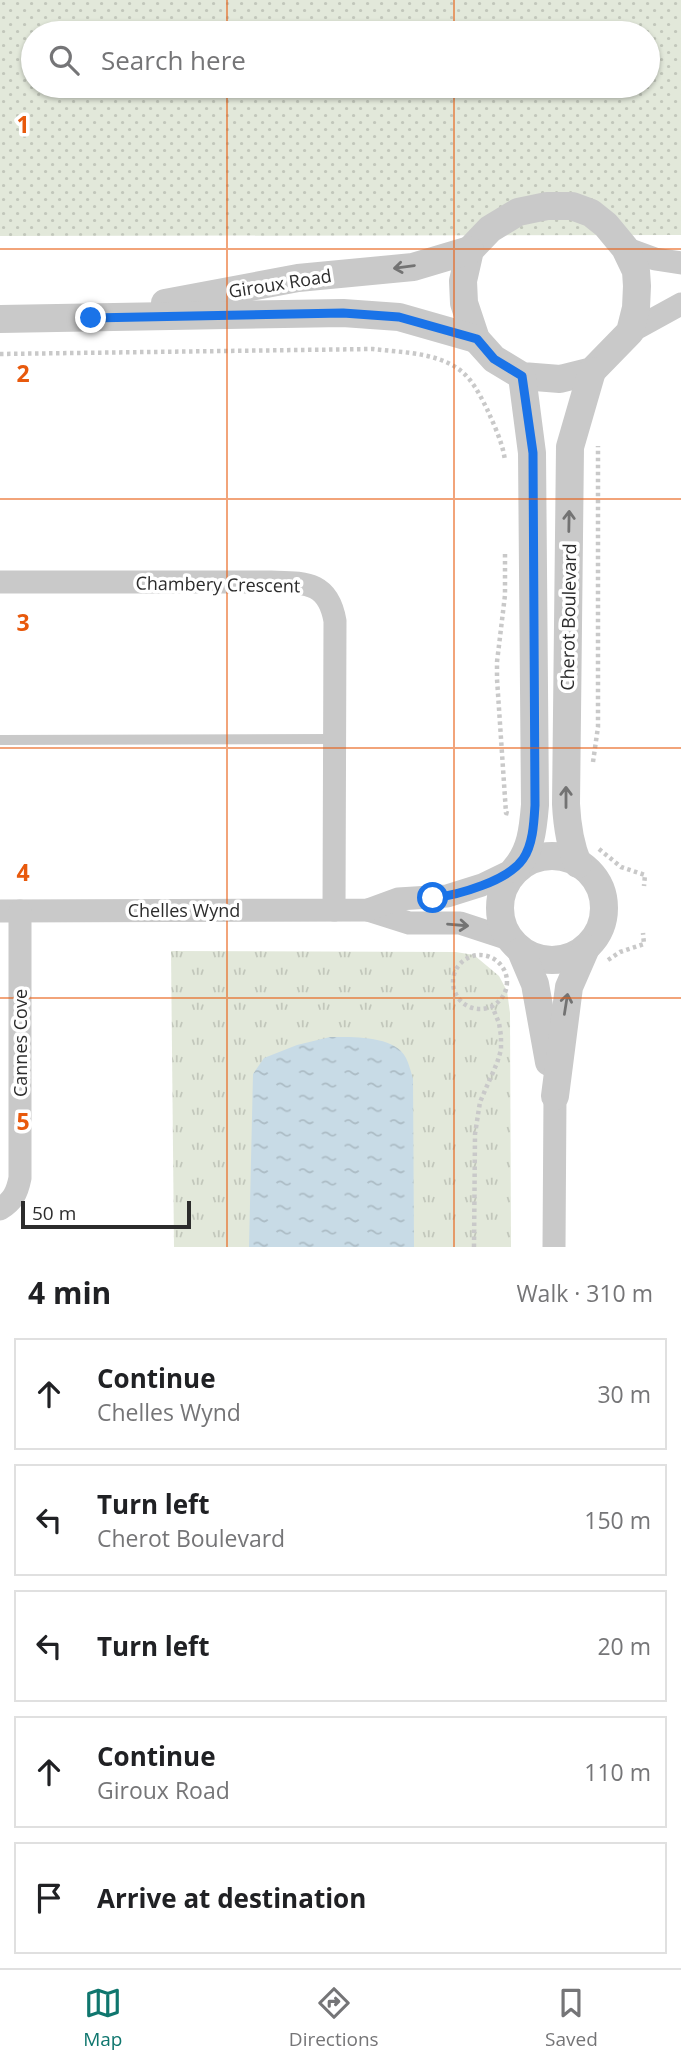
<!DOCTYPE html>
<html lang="en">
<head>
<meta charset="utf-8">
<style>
  :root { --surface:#fff; --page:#f6f6f6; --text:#202124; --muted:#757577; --line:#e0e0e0; --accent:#0f766e }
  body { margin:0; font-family:"Open Sans",sans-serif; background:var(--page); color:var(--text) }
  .scale { position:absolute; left:21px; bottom:18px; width:170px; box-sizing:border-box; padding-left:7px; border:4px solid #2c2c2c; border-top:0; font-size:19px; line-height:24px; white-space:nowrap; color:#2c2c2c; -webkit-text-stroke:5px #fff; paint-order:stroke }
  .stop { position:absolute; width:21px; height:21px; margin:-16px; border:5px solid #1a73e8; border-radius:50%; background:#fff }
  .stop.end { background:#1a73e8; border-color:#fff; box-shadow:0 2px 7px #0008 }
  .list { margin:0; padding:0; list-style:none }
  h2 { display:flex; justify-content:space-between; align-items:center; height:91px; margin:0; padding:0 28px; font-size:30px }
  h2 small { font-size:23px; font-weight:400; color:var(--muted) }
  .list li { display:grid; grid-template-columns:46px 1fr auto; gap:21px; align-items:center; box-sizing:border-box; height:112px; margin:0 14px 14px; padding:0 14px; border:2px solid var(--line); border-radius:0px }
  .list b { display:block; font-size:26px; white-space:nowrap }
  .list p { margin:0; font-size:23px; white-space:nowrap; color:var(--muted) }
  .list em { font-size:23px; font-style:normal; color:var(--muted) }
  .icon { flex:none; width:38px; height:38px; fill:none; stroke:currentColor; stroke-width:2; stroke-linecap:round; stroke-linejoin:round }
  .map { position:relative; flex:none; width:681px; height:1247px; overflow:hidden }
  .search { position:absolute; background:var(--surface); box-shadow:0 2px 5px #0004; left:21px; right:21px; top:21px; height:77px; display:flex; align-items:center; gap:18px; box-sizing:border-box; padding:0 24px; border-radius:38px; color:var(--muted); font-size:26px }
  .sheet { height:721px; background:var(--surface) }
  nav { display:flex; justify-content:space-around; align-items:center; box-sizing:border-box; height:98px; border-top:2px solid var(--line); background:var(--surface); font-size:19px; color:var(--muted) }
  nav a { display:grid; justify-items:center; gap:4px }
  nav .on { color:var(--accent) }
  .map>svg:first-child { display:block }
  .grass { fill:url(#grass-dots); fill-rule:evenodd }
  .park { fill:url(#park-tufts) }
  .water { fill:url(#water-ripples) }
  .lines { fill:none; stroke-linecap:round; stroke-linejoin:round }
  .path { stroke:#c9c9c9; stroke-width:4.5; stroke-dasharray:3.5 3.5; stroke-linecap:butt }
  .service { stroke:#c9c9c9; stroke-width:10 }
  .minor { stroke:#c9c9c9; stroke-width:23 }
  .tertiary { stroke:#c9c9c9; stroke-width:28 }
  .oneway { stroke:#737373 }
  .route { stroke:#1a73e8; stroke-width:9 }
  .grid { fill:none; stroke:#e8590c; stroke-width:2; stroke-opacity:0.55 }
  .labels { text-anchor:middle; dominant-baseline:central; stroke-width:7; stroke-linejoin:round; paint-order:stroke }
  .street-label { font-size:18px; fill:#2c2c2c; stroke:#fff }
  .grid-label { font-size:23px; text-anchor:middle; font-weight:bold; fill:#e8590c; stroke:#fff; stroke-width:7; stroke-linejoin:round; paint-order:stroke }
</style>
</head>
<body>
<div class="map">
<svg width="681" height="1247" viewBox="0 0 681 1247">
  <defs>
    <pattern id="grass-dots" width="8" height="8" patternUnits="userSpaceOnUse" patternTransform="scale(1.75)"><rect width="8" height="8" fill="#e2e8da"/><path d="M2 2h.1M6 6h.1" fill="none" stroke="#c2c7bb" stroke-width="1.8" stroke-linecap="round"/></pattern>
    <pattern id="park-tufts" width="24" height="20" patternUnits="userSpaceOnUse" patternTransform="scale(1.75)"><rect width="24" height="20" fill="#e2e8da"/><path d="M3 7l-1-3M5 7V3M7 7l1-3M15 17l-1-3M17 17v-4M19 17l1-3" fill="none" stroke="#c2c7bb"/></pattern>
    <pattern id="water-ripples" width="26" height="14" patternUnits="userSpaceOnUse" patternTransform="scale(1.75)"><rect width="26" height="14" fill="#c8dbe6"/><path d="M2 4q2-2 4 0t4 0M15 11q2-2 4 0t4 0" fill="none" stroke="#acbcc5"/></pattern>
  </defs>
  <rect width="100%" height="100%" fill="#fff"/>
  <path class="grass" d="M0,0H681V235L0,236ZM33,33H648V86H33Z"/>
  <path class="park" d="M171,951L456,952L474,955L499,976L507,991L510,1013L511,1247H174Z"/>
  <path class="water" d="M330,1037C351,1037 395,1035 406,1058C409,1064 411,1072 413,1079L414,1247H249L253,1074L264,1058L297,1045Z"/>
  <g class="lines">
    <g class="path">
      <path d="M0,354L373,349C405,353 448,352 470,380C477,389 482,399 487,409C494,425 503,443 505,461"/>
      <path d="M505,554V595L497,662V679L506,813L510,814"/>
      <path d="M593,762L598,727V446"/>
      <path d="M599,849L621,867L645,875L644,886"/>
      <circle cx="480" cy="982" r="27"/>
      <path d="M608,960L620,952L644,944L643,933"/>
      <path d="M474,1247L475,1134L480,1102L497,1063L501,1050V1036L499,1023L492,1006"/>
    </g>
    <path class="service" d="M0,740L335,739"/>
    <g class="minor">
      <path d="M625,248L655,259L681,263"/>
      <path d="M630,332L681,304"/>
      <path d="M0,582H271C305,583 328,581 335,621L334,910"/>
      <path d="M368,910L409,923H460L509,939"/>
      <path d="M0,911L368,910L398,899L447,896L482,885L515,869"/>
      <path d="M0,1209C13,1201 17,1193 20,1178V911"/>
      <path d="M554,1247L555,1096"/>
    </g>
    <g class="tertiary">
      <path d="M547,206H572L591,213L606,225L625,248L636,271L637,286L636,308L630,332L592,371L560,379L522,376L494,359L476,339L464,303L463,281L470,250L490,229L518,212Z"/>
      <path d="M165,303L298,278L413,267L470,250"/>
      <path d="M0,319L343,313L399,317L476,339"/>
      <circle cx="552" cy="908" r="52"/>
      <path d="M578,864C570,845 567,824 566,804L570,447L592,371"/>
      <path d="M515,869C531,851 533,829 535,805L532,453L522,376"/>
      <path d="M521,951L535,984L549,1062"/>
      <path d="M555,1096L569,987L586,948"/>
    </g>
  </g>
  <defs><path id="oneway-shaft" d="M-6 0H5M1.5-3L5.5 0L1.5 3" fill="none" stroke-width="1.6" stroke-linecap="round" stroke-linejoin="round" transform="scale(1.75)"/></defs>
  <g class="oneway">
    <use href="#oneway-shaft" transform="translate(404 267) rotate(172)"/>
    <use href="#oneway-shaft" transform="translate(569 521) rotate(-89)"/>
    <use href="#oneway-shaft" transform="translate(566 797) rotate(-90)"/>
    <use href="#oneway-shaft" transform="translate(458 925) rotate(5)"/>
    <use href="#oneway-shaft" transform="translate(566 1004) rotate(-81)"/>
  </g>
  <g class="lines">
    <path class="route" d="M91,318L343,313L399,317L477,339L494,359L522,376L533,453L535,805C534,822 533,845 523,859C508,881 458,895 433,898"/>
  </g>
  <path class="grid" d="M227,0V33M454,0V33M227,86V1247M454,86V1247M0,249H681M0,499H681M0,748H681M0,998H681"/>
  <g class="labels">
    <g class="street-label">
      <text transform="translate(280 283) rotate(-9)">Giroux Road</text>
      <text transform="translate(218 584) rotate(1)">Chambery Crescent</text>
      <text transform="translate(568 617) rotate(-89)">Cherot Boulevard</text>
      <text x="184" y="910">Chelles Wynd</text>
      <text transform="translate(20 1043) rotate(-90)">Cannes Cove</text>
    </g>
  </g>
  <g class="grid-label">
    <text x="23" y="133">1</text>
    <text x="23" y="382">2</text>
    <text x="23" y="631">3</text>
    <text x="23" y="881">4</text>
    <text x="23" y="1130">5</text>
  </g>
</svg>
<div class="scale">50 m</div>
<div class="stop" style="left:433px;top:898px"></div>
<div class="stop end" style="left:91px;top:318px"></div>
<div class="search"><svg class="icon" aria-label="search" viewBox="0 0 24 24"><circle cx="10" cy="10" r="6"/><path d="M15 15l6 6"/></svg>Search here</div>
</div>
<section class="sheet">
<h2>4 min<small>Walk · 310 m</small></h2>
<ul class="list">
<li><svg class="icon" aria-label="ahead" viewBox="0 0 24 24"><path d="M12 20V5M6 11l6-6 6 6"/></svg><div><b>Continue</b><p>Chelles Wynd</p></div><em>30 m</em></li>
<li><svg class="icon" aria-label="left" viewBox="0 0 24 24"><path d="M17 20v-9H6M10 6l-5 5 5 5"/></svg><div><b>Turn left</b><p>Cherot Boulevard</p></div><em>150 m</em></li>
<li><svg class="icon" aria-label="left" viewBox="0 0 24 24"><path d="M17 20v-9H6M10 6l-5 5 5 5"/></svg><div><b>Turn left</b></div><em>20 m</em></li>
<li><svg class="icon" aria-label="ahead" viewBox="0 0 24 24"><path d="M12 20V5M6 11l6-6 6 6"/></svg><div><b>Continue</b><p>Giroux Road</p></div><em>110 m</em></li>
<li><svg class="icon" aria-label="arrive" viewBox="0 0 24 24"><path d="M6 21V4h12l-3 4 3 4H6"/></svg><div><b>Arrive at destination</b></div></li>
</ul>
</section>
<nav>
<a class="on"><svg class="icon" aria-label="map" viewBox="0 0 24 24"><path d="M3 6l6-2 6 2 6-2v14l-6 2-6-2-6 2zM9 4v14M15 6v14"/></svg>Map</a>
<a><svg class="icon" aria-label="directions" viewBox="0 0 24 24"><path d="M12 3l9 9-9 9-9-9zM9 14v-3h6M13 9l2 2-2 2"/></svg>Directions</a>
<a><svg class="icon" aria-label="saved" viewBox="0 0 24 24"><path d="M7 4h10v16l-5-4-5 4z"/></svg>Saved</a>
</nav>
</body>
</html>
